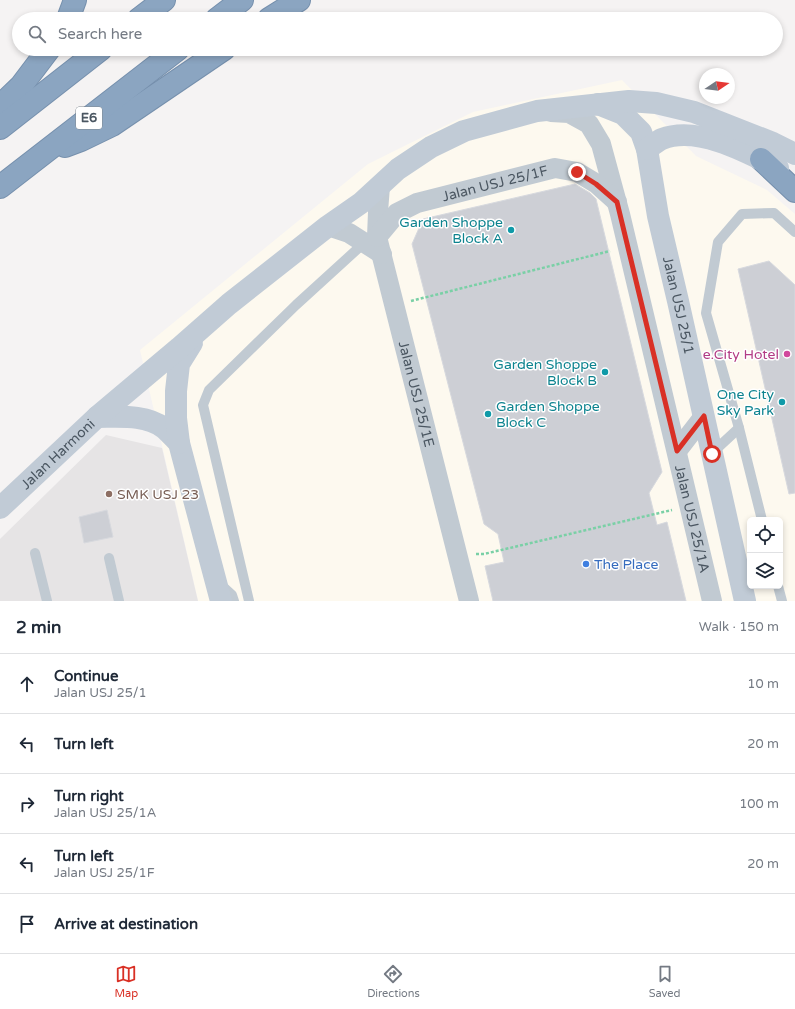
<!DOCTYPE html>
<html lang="en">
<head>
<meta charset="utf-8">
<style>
  :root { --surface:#fff; --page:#f2f2f3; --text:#1f2937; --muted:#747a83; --line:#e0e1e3; --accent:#d93025 }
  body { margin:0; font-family:"Varela Round",sans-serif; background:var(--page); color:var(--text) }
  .controls { position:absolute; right:12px; bottom:12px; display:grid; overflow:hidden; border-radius:6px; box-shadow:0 2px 6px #0003 }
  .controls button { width:36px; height:36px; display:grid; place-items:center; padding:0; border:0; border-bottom:1px solid var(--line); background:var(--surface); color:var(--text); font:20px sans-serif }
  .compass { position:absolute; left:699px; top:68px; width:36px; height:36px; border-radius:50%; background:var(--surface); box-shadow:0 2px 6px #0003; rotate:77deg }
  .stop { position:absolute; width:12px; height:12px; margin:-9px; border:3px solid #d93025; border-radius:50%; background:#fff }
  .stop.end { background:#d93025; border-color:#fff; box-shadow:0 1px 4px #0008 }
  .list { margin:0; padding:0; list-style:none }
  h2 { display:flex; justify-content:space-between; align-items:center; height:52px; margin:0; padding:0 16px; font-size:17px }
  h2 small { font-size:13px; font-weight:400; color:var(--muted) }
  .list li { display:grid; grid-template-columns:26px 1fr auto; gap:12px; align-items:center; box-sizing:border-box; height:60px; padding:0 16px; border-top:1px solid var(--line) }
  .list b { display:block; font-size:15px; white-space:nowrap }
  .list p { margin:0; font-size:13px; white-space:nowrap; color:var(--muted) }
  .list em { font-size:13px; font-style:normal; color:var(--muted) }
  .icon { flex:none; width:22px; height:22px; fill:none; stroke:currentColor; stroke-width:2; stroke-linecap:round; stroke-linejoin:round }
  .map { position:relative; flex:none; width:795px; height:601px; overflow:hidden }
  .search { position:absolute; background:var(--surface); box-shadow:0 2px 6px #0003; left:12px; right:12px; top:12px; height:44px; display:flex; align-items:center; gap:10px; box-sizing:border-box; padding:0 14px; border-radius:22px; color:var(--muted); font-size:15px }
  .sheet { height:352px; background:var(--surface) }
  nav { display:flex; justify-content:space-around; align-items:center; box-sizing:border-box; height:56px; border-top:1px solid var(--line); background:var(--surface); font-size:11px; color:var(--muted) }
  nav a { display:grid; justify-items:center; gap:2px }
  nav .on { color:var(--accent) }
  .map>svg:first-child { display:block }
  .commercial { fill:#fdf9ef; fill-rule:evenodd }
  .education { fill:#e6e4e5 }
  .building { fill:#cdcfd5; stroke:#d7d9de }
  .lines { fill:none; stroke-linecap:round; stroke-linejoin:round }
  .highway-casing { stroke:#7690ad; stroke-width:24 }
  .path { stroke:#7ad0a6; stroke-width:2.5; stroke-dasharray:3 2; stroke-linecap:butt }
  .lane { stroke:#c1cad2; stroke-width:10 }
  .street { stroke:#c1cad2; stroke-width:20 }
  .secondary { stroke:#c1cbd6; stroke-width:22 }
  .highway { stroke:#8ba5c1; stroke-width:22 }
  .route { stroke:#d93025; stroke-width:5 }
  .culture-dot { fill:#0f9aa8; stroke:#fff; stroke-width:1.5 }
  .hotel-dot { fill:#d1479c; stroke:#fff; stroke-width:1.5 }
  .education-dot { fill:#8d6e63; stroke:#fff; stroke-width:1.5 }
  .shop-dot { fill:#3f7fe0; stroke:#fff; stroke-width:1.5 }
  .labels { text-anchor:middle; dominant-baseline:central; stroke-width:3; stroke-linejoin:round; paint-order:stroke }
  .shield { fill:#fff; stroke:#808990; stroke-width:1 }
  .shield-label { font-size:13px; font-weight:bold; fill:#4a5661 }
  .street-label { font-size:14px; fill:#4a5661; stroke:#fff }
  .culture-label { font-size:14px; fill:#0d838f; stroke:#fff; text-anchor:end }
  .hotel-label { font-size:14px; fill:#b23c85; stroke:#fff; text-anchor:end }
  .education-label { font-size:14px; fill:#785e54; stroke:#fff; text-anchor:start }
  .shop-label { font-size:14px; fill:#366cbe; stroke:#fff; text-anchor:start }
</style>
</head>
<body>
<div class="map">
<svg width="795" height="601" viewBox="0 0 795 601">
  <rect width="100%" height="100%" fill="#f5f3f3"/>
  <path class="commercial" d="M622,80L696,156L767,190L795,214V601H198L140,350L368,164L473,112ZM750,520H780V586H750Z"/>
  <path class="education" d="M106,435L162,448L198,601H0V539Z"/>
  <g class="building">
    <path d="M575,184L590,193L596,199L662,472L649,493L657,525L667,522L686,601H493L485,566L504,562L498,534L484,524L412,244L423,219Z"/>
    <path d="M769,261L795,285V493L789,494L738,269Z"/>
    <path d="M107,510L113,537L84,543L79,517Z"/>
  </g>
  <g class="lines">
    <defs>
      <g id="highway">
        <path d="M68,19L75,0"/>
        <path d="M139,19L164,0"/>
        <path d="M217,19L242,0"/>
        <path d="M269,19L299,0"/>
        <path d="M0,106L21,86L49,49"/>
        <path d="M0,128L101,49"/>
        <path d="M65,146L81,140L112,125L224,49"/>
        <path d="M761,159L795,191"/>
        <path d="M0,187L178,49"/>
      </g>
    </defs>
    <use href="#highway" class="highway-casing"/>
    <g class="path">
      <path d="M411,301L610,251"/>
      <path d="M476,554H484L672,510"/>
    </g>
    <g class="lane">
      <path d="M712,453L739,428"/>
      <path d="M762,520L739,428L706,313L718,242L742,214L774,213L795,232"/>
      <path d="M35,553L47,601"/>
      <path d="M109,558L119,601"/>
      <path d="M221,585L232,595L234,601"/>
      <path d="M778,586L782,601"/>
      <path d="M249,601L203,405L209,390L296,305L364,243"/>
    </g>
    <g class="street">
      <path id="s1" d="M551,112L569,113L589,124L601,144L620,214L712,601"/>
      <path id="s2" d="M380,186L378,212L377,237L469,601"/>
      <path d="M328,226L349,233L382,254"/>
      <path id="s3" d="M377,237L397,213L417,203L555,168L577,172L597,184L617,202"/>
      <path d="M677,451L704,416"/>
    </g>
    <g class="secondary">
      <path id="s4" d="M598,104L623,114L641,132L647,149L658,216L678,301L745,601"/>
      <path d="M647,149C652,146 657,141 662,139C697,125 747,152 778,168"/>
      <path d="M97,417C119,417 146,414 164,428C169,432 174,438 179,443L221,601"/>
      <path d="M179,443L176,418V391L179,364L192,343"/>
      <path id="s5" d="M0,508L97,417L179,348L229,304L328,226L361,203L398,169L431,147L464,131L537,111L629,101L656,103L694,112L773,143L795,154"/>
    </g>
    <use href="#highway" class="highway"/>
  </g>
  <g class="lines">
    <path class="route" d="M577,172L596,184L617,202L677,451L704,416L712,454"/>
  </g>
  <g class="culture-dot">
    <circle cx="511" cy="230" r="4"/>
    <circle cx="605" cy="372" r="4"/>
    <circle cx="782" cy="402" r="4"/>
    <circle cx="488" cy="414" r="4"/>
  </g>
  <circle class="hotel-dot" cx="787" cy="354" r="4"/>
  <circle class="education-dot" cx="109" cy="494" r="4"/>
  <circle class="shop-dot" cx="586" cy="564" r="4"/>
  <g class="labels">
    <rect class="shield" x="76" y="107" width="26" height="22" rx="3"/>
    <g class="shield-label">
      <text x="89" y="118">E6</text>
    </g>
    <g class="street-label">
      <text stroke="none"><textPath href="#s3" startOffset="134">Jalan USJ 25/1F</textPath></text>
      <text stroke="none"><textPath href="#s4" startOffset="230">Jalan USJ 25/1</textPath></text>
      <text stroke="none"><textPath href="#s2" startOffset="213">Jalan USJ 25/1E</textPath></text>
      <text stroke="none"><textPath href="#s5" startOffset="79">Jalan Harmoni</textPath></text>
      <text stroke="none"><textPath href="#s1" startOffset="450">Jalan USJ 25/1A</textPath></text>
    </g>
    <g class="culture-label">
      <text x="503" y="222">Garden Shoppe<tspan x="503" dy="16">Block A</tspan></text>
      <text x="597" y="364">Garden Shoppe<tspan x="597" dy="16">Block B</tspan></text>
      <text x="774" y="394">One City<tspan x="774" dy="16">Sky Park</tspan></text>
      <text x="496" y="406" text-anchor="start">Garden Shoppe<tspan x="496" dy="16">Block C</tspan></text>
    </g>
    <g class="hotel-label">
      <text x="779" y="354">e.City Hotel</text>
    </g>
    <g class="education-label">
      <text x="117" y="494">SMK USJ 23</text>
    </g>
    <g class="shop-label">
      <text x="594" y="564">The Place</text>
    </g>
  </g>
</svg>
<div class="controls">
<button><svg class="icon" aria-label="locate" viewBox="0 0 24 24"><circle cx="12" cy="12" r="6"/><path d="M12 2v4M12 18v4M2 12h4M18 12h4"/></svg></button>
<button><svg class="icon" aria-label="layers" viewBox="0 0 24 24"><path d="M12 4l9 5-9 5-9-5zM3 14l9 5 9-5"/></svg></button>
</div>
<svg class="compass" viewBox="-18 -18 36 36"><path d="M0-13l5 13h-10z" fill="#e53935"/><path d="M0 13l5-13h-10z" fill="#747a83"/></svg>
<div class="stop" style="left:712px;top:454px"></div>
<div class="stop end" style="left:577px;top:172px"></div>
<div class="search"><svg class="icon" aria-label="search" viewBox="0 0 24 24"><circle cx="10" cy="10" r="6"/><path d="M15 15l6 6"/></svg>Search here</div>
</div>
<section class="sheet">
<h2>2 min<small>Walk · 150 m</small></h2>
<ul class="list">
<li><svg class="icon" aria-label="ahead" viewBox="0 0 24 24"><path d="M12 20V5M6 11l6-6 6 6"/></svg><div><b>Continue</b><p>Jalan USJ 25/1</p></div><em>10 m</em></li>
<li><svg class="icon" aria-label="left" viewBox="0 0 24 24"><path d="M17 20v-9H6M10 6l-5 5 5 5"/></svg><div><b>Turn left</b></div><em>20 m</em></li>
<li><svg class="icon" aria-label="right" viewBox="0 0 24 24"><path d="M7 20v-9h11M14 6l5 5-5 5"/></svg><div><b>Turn right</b><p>Jalan USJ 25/1A</p></div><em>100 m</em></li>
<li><svg class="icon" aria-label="left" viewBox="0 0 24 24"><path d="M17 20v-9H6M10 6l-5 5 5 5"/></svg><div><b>Turn left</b><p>Jalan USJ 25/1F</p></div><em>20 m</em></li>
<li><svg class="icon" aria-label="arrive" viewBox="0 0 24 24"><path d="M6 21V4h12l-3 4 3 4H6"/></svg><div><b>Arrive at destination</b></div></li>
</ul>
</section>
<nav>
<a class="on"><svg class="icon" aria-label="map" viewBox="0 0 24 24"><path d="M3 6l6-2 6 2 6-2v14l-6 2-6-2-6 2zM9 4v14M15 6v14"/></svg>Map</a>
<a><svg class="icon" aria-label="directions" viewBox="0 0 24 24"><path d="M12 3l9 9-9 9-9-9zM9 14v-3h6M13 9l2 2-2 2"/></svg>Directions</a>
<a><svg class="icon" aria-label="saved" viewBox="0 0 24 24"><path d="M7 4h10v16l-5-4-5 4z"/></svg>Saved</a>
</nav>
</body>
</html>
